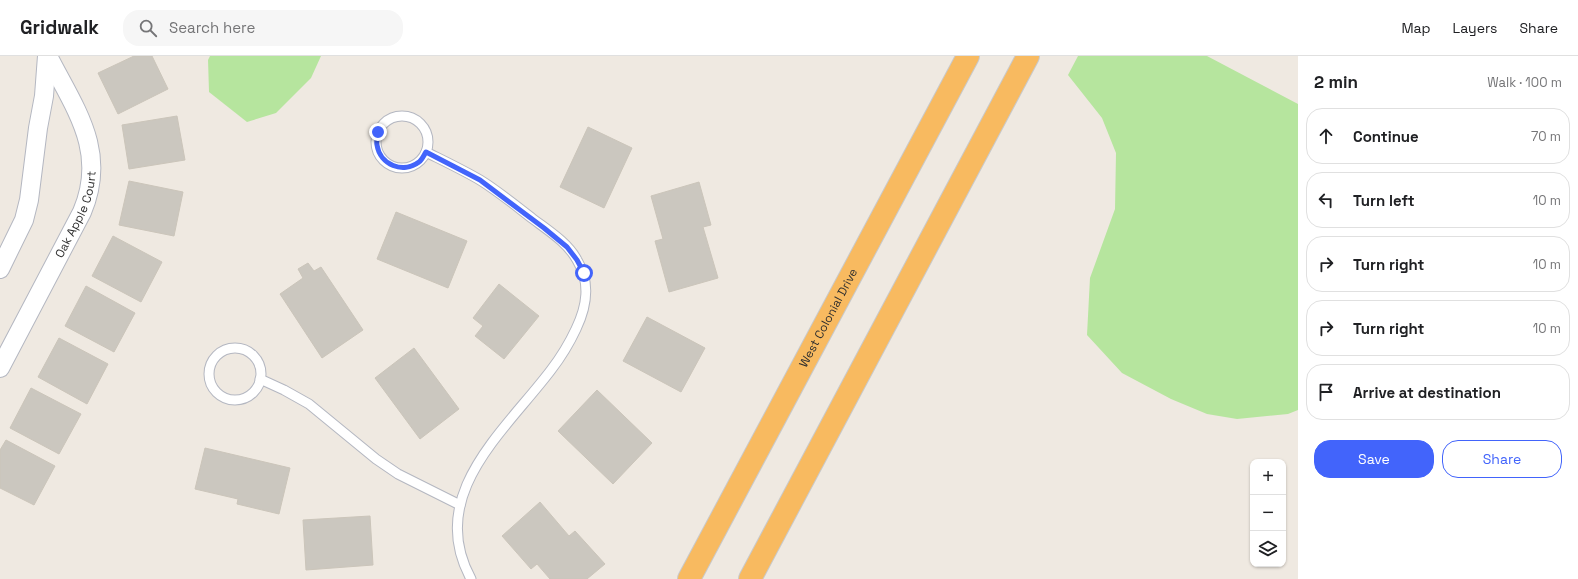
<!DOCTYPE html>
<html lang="en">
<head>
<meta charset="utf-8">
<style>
  :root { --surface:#fff; --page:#f6f6f6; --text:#202124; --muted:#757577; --line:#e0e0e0; --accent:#4264fb }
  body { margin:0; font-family:"Space Grotesk",sans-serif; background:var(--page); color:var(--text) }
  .controls { position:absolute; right:12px; bottom:12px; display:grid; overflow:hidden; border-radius:8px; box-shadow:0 1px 3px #0004 }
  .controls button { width:36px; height:36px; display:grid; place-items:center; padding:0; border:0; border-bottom:1px solid var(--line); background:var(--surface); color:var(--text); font:20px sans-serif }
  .stop { position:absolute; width:12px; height:12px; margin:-9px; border:3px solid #4264fb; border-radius:50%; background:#fff }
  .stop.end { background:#4264fb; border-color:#fff; box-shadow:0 1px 4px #0008 }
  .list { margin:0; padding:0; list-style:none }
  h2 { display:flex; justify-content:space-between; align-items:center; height:52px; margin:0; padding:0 16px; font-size:17px }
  h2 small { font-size:13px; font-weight:400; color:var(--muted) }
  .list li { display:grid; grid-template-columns:26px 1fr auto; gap:12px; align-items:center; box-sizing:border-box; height:56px; margin:0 8px 8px; padding:0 8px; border:1px solid var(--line); border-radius:16px }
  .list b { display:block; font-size:15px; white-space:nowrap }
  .list em { font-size:13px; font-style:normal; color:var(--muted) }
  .actions { display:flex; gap:8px; padding:12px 16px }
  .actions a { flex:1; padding:9px 0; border:1px solid var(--accent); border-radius:16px; text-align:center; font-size:14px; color:var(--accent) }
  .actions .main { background:var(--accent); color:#fff }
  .icon { flex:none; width:22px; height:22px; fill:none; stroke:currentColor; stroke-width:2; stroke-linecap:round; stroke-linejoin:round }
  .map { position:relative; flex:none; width:1298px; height:523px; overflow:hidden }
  header { display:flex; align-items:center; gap:24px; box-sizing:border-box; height:56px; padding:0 20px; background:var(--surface); border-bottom:1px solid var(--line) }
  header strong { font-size:19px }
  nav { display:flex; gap:22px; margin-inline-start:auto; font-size:14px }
  .search { width:280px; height:36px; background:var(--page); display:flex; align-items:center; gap:10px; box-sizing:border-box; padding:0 14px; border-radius:16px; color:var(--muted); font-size:15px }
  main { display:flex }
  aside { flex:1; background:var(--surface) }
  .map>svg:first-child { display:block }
  .green { fill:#b6e59e }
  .building { fill:#cbc7bf; stroke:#cbc5ba }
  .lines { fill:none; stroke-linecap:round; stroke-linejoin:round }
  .service-casing { stroke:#b4b7c1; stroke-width:11 }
  .minor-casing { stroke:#b4b7c1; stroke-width:20 }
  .trunk-casing { stroke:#c9c9c9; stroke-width:24 }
  .service { stroke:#fff; stroke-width:9 }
  .minor { stroke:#fff; stroke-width:18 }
  .trunk { stroke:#f8ba60; stroke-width:22 }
  .route { stroke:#4264fb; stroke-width:5 }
  .labels { text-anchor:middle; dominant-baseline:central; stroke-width:3.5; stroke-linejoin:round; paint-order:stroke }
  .street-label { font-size:12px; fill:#2e2e2e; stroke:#fff }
</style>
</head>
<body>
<header>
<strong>Gridwalk</strong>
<div class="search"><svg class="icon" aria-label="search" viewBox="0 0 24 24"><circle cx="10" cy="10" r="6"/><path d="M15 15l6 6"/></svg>Search here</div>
<nav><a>Map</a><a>Layers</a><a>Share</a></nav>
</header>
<main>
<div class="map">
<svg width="1298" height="523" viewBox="0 0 1298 523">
  <rect width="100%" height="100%" fill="#efe9e1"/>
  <g class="green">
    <path d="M210,0H321L311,22L276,57L247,66L209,36L208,4Z"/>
    <path d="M1078,0H1207L1298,48V354L1288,358L1237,363L1207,358L1171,343L1122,317L1087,279L1090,222L1115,153L1116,97L1102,62L1068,19Z"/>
  </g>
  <g class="building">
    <path d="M134,0H152L168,33L118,58L98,17Z"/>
    <path d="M177,60L185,104L129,113L122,69Z"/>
    <path d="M588,71L632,92L604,152L560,131Z"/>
    <path d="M129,125L183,136L174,180L119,169Z"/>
    <path d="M699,126L711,169L703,171L718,222L669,236L655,185L663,183L651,140Z"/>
    <path d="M396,156L467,185L448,232L377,203Z"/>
    <path d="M113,180L162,206L141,246L92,220Z"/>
    <path d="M308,207L314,215L321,211L363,274L322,302L280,238L303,222L298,213Z"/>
    <path d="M499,228L539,260L504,303L475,280L483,270L473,262Z"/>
    <path d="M86,230L135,257L114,296L65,270Z"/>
    <path d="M647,261L705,292L681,336L623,305Z"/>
    <path d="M59,282L108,308L87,348L38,321Z"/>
    <path d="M414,292L459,353L420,383L375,322Z"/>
    <path d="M31,332L81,358L59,398L10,372Z"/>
    <path d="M597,334L652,387L613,428L558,375Z"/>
    <path d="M6,384L55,410L34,449L0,432V394Z"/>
    <path d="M205,392L290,412L279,458L237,448L238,443L195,433Z"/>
    <path d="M540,446L569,480L575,475L605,508L587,523H550L537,508L531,513L502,480Z"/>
    <path d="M370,460L373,509L306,514L303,464Z"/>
  </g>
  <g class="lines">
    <defs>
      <g id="service">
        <circle cx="402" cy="86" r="26"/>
        <path d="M426,96C444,105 463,114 480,124C498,135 516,150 533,163C549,175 568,187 577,204C591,227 587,250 576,273C569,288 561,301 551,314C505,375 425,439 471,523"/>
        <circle cx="235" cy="318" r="26"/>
        <path d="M260,323L284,334L309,348L376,403L398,418L460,449"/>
      </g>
      <g id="minor">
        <path d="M0,213L24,164L29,144L38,72L44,40L47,0"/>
        <path id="s1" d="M0,312L82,156C108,95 75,53 48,0"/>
      </g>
      <g id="trunk">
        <path id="s2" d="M689,523L968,0"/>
        <path d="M750,523L1028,0"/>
      </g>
    </defs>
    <use href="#service" class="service-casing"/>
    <use href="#minor" class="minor-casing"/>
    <use href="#trunk" class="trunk-casing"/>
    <use href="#service" class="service"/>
    <use href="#minor" class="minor"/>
    <use href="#trunk" class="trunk"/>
  </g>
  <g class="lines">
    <path class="route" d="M378,76C378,80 376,85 377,89C380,109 403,118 419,106C422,104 424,99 426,96L480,124L544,172L567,191L577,204L584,217"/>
  </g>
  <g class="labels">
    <g class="street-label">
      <text stroke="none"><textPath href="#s1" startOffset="172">Oak Apple Court</textPath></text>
      <text stroke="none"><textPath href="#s2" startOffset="296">West Colonial Drive</textPath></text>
    </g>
  </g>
</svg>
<div class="controls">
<button>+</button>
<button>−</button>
<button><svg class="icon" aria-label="layers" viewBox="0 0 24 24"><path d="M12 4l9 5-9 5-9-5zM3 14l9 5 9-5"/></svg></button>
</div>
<div class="stop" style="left:584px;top:217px"></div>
<div class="stop end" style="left:378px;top:76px"></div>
</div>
<aside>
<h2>2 min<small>Walk · 100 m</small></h2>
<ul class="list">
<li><svg class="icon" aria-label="ahead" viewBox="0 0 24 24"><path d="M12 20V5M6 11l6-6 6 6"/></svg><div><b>Continue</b></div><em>70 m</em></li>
<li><svg class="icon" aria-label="left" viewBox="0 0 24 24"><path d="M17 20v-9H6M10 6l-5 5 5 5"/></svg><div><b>Turn left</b></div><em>10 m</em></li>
<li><svg class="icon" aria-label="right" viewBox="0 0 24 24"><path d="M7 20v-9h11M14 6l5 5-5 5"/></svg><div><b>Turn right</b></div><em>10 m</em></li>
<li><svg class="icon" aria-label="right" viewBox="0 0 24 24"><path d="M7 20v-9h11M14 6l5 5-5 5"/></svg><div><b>Turn right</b></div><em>10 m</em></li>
<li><svg class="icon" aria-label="arrive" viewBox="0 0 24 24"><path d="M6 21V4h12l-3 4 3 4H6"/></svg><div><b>Arrive at destination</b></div></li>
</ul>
<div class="actions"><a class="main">Save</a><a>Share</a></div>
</aside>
</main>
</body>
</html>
